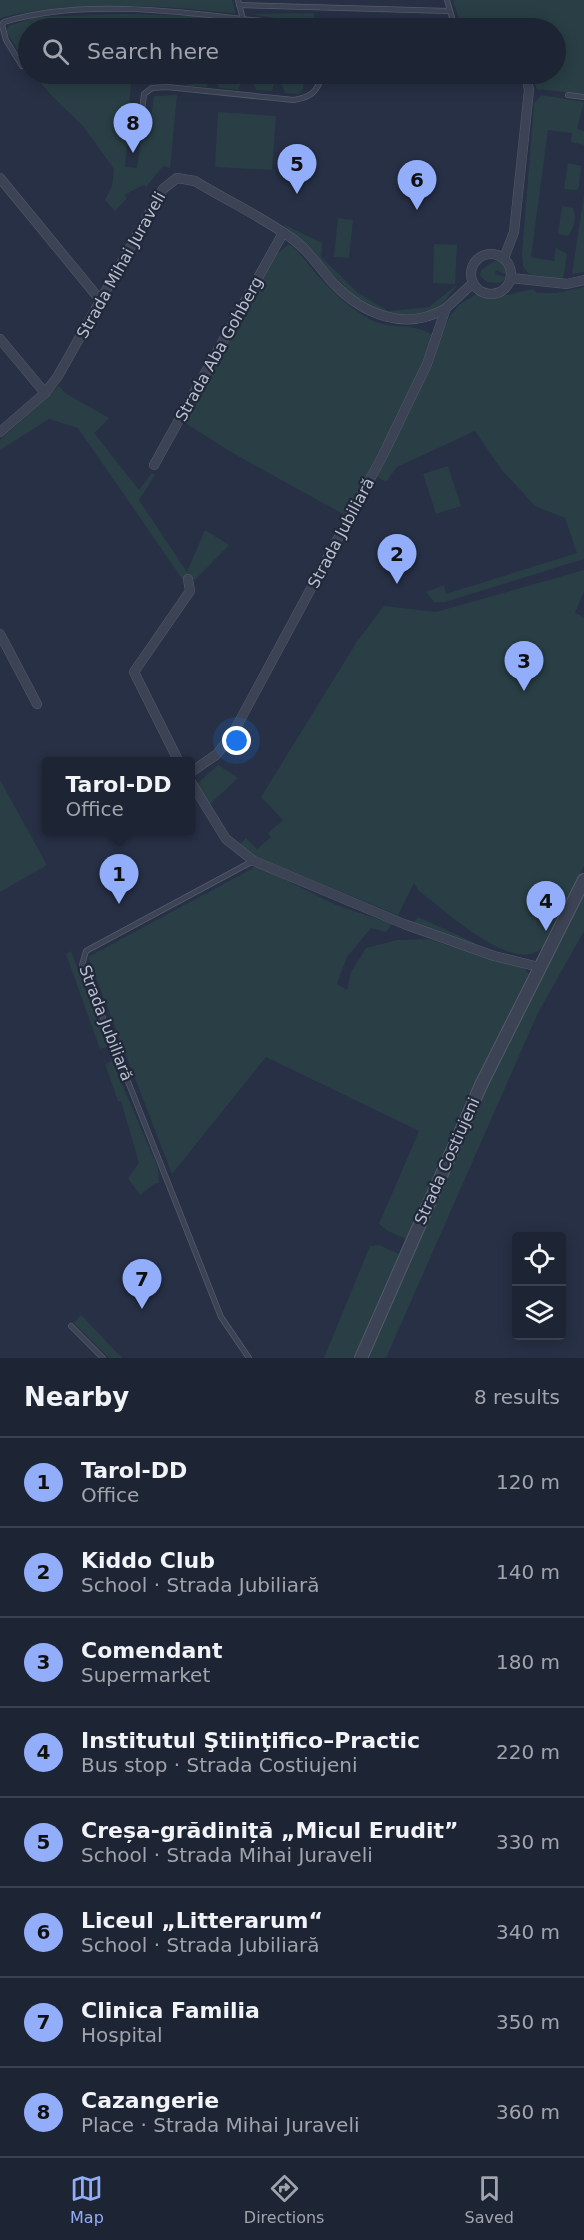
<!DOCTYPE html>
<html lang="en">
<head>
<meta charset="utf-8">
<style>
  :root { --surface:#1d2434; --page:#2a3040; --text:#f1f3f6; --muted:#a0a4ac; --line:#3b414f; --accent:#92aefa }
  body { margin:0; font-family:"DejaVu Sans",sans-serif; background:var(--page); color:var(--text) }
  .controls { position:absolute; right:18px; bottom:18px; display:grid; overflow:hidden; border-radius:6px; box-shadow:0 3px 15px #0003 }
  .controls button { width:54px; height:54px; display:grid; place-items:center; padding:0; border:0; border-bottom:2px solid var(--line); background:var(--surface); color:var(--text); font:30px sans-serif }
  .you { position:absolute; left:237px; top:741px; width:21px; height:21px; margin:-15px; border:4px solid #fff; border-radius:50%; background:#1a73e8; box-shadow:0 0 0 9px #1a73e833 }
  .badge { display:grid; place-items:center; width:39px; height:39px; border-radius:50%; background:var(--accent); color:#111; font-size:20px; font-weight:700 }
  .pin { position:absolute; translate:-50% -50px; filter:drop-shadow(0 2px 3px #0008) }
  .pin::after { content:''; position:absolute; top:32px; width:21px; height:18px; background:inherit; clip-path:polygon(0 0,100% 0,50% 100%) }
  .popup { position:absolute; left:42px; top:757px; width:153px; height:78px; box-sizing:border-box; display:grid; place-content:center; border-radius:6px; background:var(--surface); filter:drop-shadow(0 2px 4px #0005); font-size:20px; white-space:nowrap; color:var(--muted) }
  .popup b { font-size:22px; color:var(--text) }
  .popup::after { content:''; position:absolute; left:50%; top:100%; margin-left:-12px; border:12px solid transparent; border-top-color:var(--surface) }
  .list { margin:0; padding:0; list-style:none }
  h2 { display:flex; justify-content:space-between; align-items:center; height:78px; margin:0; padding:0 24px; font-size:26px }
  h2 small { font-size:20px; font-weight:400; color:var(--muted) }
  .list li { display:grid; grid-template-columns:39px 1fr auto; gap:18px; align-items:center; box-sizing:border-box; height:90px; padding:0 24px; border-top:2px solid var(--line) }
  .list b { display:block; font-size:22px; white-space:nowrap }
  .list p { margin:0; font-size:20px; white-space:nowrap; color:var(--muted) }
  .list em { font-size:20px; font-style:normal; color:var(--muted) }
  .icon { flex:none; width:33px; height:33px; fill:none; stroke:currentColor; stroke-width:2; stroke-linecap:round; stroke-linejoin:round }
  .map { position:relative; flex:none; width:584px; height:1358px; overflow:hidden }
  .search { position:absolute; background:var(--surface); box-shadow:0 3px 15px #0003; left:18px; right:18px; top:18px; height:66px; display:flex; align-items:center; gap:15px; box-sizing:border-box; padding:0 21px; border-radius:33px; color:var(--muted); font-size:22px }
  .sheet { height:798px; background:var(--surface) }
  nav { display:flex; justify-content:space-around; align-items:center; box-sizing:border-box; height:84px; border-top:2px solid var(--line); background:var(--surface); font-size:16px; color:var(--muted) }
  nav a { display:grid; justify-items:center; gap:3px }
  nav .on { color:var(--accent) }
  .map>svg:first-child { display:block }
  .green { fill:#293f45; fill-rule:evenodd }
  .lines { fill:none; stroke-linecap:round; stroke-linejoin:round }
  .service-casing { stroke:#545b6b; stroke-width:6 }
  .minor-casing { stroke:#545b6b; stroke-width:10 }
  .tertiary-casing { stroke:#545b6b; stroke-width:14 }
  .service { stroke:#3c4354; stroke-width:4.5 }
  .minor { stroke:#3c4354; stroke-width:9 }
  .tertiary { stroke:#3c4354; stroke-width:12 }
  .labels { text-anchor:middle; dominant-baseline:central; stroke-width:4.5; stroke-linejoin:round; paint-order:stroke }
  .street-label { font-size:16px; fill:#b9bfcd; stroke:#20283a }
</style>
</head>
<body>
<div class="map">
<svg width="584" height="1358" viewBox="0 0 584 1358">
  <rect width="100%" height="100%" fill="#273045"/>
  <g class="green">
    <path d="M0,0H232L236,14C162,5 71,0 0,18Z"/>
    <path d="M453,0H584V94L537,89L530,74H556V28H468L460,21Z"/>
    <path d="M314,13V24L250,14Z"/>
    <path d="M125,14L194,16L295,28H28V67L6,31L9,26L36,17Z"/>
    <path d="M343,25L425,28H343Z"/>
    <path d="M34,74H145C143,83 139,84 131,84L128,122L139,130L141,139H148L154,96L177,95L170,168L163,166L146,187L144,185L124,195L127,198L115,211L105,200L112,186L114,169L83,126L51,95ZM128,138L141,139L137,168L125,167Z"/>
    <path d="M151,74L179,76L173,85L154,83Z"/>
    <path d="M296,74H303V89L299,94L285,93L280,81L295,82Z"/>
    <path d="M184,76L210,78L207,87L187,86Z"/>
    <path d="M215,78L243,79L238,90L219,88Z"/>
    <path d="M252,80L275,81L272,91L256,90Z"/>
    <path d="M541,95L584,102L577,129L584,131V145L571,142L572,133L548,130L531,257L554,261L556,248L567,254L563,279L529,274L523,266L522,254L534,104Z"/>
    <path d="M218,112L276,116L272,170L215,167Z"/>
    <path d="M568,163L581,166L579,187L576,190L564,189Z"/>
    <path d="M584,195V272L572,274Z"/>
    <path d="M562,206L573,208C577,216 574,229 568,236L558,234Z"/>
    <path d="M338,218L353,220L349,258L334,257Z"/>
    <path d="M283,224L322,243L321,257L358,293L388,311L429,307L458,284L438,309L414,315L388,314L354,296Z"/>
    <path d="M434,244L457,245L455,284L433,283Z"/>
    <path d="M288,245L294,247C316,274 343,308 376,322C397,330 414,322 434,336L392,428L345,515L236,455L182,421L278,253Z"/>
    <path d="M496,260L504,263L509,276L496,270L495,274L508,277L500,283L487,282L480,276L481,270Z"/>
    <path d="M584,287V559L445,602H434L426,592L444,585L446,594L577,553L565,518L535,506L501,469L475,431L397,467L386,482L377,477L450,316L459,305L478,293L494,298L533,289L537,293H556Z"/>
    <path d="M59,386L65,393L109,418L94,433L139,490L152,473L155,475L139,500L187,572L205,530L229,545L195,580L188,573L183,580L78,428L49,419L0,450V440Z"/>
    <path d="M448,466L461,506L436,514L423,474Z"/>
    <path d="M584,570V591L575,613L584,617V866L543,947C514,977 444,909 419,891L414,883L398,915L253,856L239,845L246,838L257,849L271,837L268,833L283,820L261,797L356,643L384,606L436,612Z"/>
    <path d="M218,765L238,778L210,804L197,784Z"/>
    <path d="M0,780L47,865L0,892Z"/>
    <path d="M257,866L336,905L392,924L386,932L371,928L347,957L337,984L347,990L351,972L366,948L397,940L427,939L506,962L524,968L529,974L467,1098L406,1239L388,1231L379,1224L419,1131L266,1057L172,1174L88,957Z"/>
    <path d="M584,895V931L538,1013L386,1358H367L485,1088Z"/>
    <path d="M418,917L475,943L473,946L413,924Z"/>
    <path d="M71,951L107,1047L100,1049L66,954Z"/>
    <path d="M112,1061L158,1168L159,1183L154,1184L140,1195L128,1178L139,1163L121,1101H118L105,1064Z"/>
    <path d="M379,1245L399,1254L354,1358H324L370,1246Z"/>
    <path d="M81,1315L84,1318L122,1358H109L74,1323Z"/>
  </g>
  <g class="lines">
    <defs>
      <g id="service">
        <path d="M238,0L243,19"/>
        <path d="M447,0L453,21L462,28"/>
        <path d="M239,5L449,11"/>
        <path d="M22,66L6,40L2,25L4,22C74,0 171,10 242,19C267,22 292,22 315,28"/>
        <path d="M568,95L584,97"/>
        <path d="M140,127L144,94L152,88L167,87L294,100C312,97 318,91 322,74"/>
        <path d="M71,1326L103,1358"/>
        <path d="M249,1358L221,1317L82,965L86,951L253,861"/>
      </g>
      <g id="minor">
        <path d="M0,178L101,301"/>
        <circle cx="491" cy="274" r="20"/>
        <path d="M504,258L514,232L529,90L526,74"/>
        <path d="M511,278L567,284L584,280"/>
        <path d="M0,339L45,393"/>
        <path d="M0,432L45,393L58,376L163,189L177,178L195,181C226,200 260,216 290,237C308,249 320,269 334,284C364,315 407,332 446,308"/>
        <path d="M154,465L283,233"/>
        <path d="M0,634L37,704"/>
        <path d="M179,762L134,672L190,591L188,579"/>
        <path d="M191,772L216,755L232,735L383,455L427,364L446,308L473,283"/>
        <path d="M191,782L226,839L254,861L404,924L494,956L539,967"/>
      </g>
      <path id="tertiary" d="M361,1358L481,1085L584,880"/>
    </defs>
    <use href="#service" class="service-casing"/>
    <use href="#minor" class="minor-casing"/>
    <use href="#tertiary" class="tertiary-casing"/>
    <use href="#service" class="service"/>
    <use href="#minor" class="minor"/>
    <use href="#tertiary" class="tertiary"/>
  </g>
  <g class="labels">
    <g class="street-label">
      <text transform="translate(121 265) rotate(-61)">Strada Mihai Juraveli</text>
      <text transform="translate(219 349) rotate(-61)">Strada Aba Gohberg</text>
      <text transform="translate(341 533) rotate(-62)">Strada Jubiliară</text>
      <text transform="translate(106 1023) rotate(69)">Strada Jubiliară</text>
      <text transform="translate(447 1161) rotate(-66)">Strada Costiujeni</text>
    </g>
  </g>
</svg>
<div class="controls">
<button><svg class="icon" aria-label="locate" viewBox="0 0 24 24"><circle cx="12" cy="12" r="6"/><path d="M12 2v4M12 18v4M2 12h4M18 12h4"/></svg></button>
<button><svg class="icon" aria-label="layers" viewBox="0 0 24 24"><path d="M12 4l9 5-9 5-9-5zM3 14l9 5 9-5"/></svg></button>
</div>
<div class="you"></div>
<div class="pin badge" style="left:119px;top:904px">1</div>
<div class="popup"><b>Tarol-DD</b>Office</div>
<div class="pin badge" style="left:397px;top:584px">2</div>
<div class="pin badge" style="left:524px;top:691px">3</div>
<div class="pin badge" style="left:546px;top:931px">4</div>
<div class="pin badge" style="left:297px;top:194px">5</div>
<div class="pin badge" style="left:417px;top:210px">6</div>
<div class="pin badge" style="left:142px;top:1309px">7</div>
<div class="pin badge" style="left:133px;top:153px">8</div>
<div class="search"><svg class="icon" aria-label="search" viewBox="0 0 24 24"><circle cx="10" cy="10" r="6"/><path d="M15 15l6 6"/></svg>Search here</div>
</div>
<section class="sheet">
<h2>Nearby<small>8 results</small></h2>
<ul class="list">
<li><span class="badge">1</span><div><b>Tarol-DD</b><p>Office</p></div><em>120 m</em></li>
<li><span class="badge">2</span><div><b>Kiddo Club</b><p>School · Strada Jubiliară</p></div><em>140 m</em></li>
<li><span class="badge">3</span><div><b>Comendant</b><p>Supermarket</p></div><em>180 m</em></li>
<li><span class="badge">4</span><div><b>Institutul Ştiinţifico–Practic</b><p>Bus stop · Strada Costiujeni</p></div><em>220 m</em></li>
<li><span class="badge">5</span><div><b>Creșa-grădiniță „Micul Erudit”</b><p>School · Strada Mihai Juraveli</p></div><em>330 m</em></li>
<li><span class="badge">6</span><div><b>Liceul „Litterarum“</b><p>School · Strada Jubiliară</p></div><em>340 m</em></li>
<li><span class="badge">7</span><div><b>Clinica Familia</b><p>Hospital</p></div><em>350 m</em></li>
<li><span class="badge">8</span><div><b>Cazangerie</b><p>Place · Strada Mihai Juraveli</p></div><em>360 m</em></li>
</ul>
</section>
<nav>
<a class="on"><svg class="icon" aria-label="map" viewBox="0 0 24 24"><path d="M3 6l6-2 6 2 6-2v14l-6 2-6-2-6 2zM9 4v14M15 6v14"/></svg>Map</a>
<a><svg class="icon" aria-label="directions" viewBox="0 0 24 24"><path d="M12 3l9 9-9 9-9-9zM9 14v-3h6M13 9l2 2-2 2"/></svg>Directions</a>
<a><svg class="icon" aria-label="saved" viewBox="0 0 24 24"><path d="M7 4h10v16l-5-4-5 4z"/></svg>Saved</a>
</nav>
</body>
</html>
